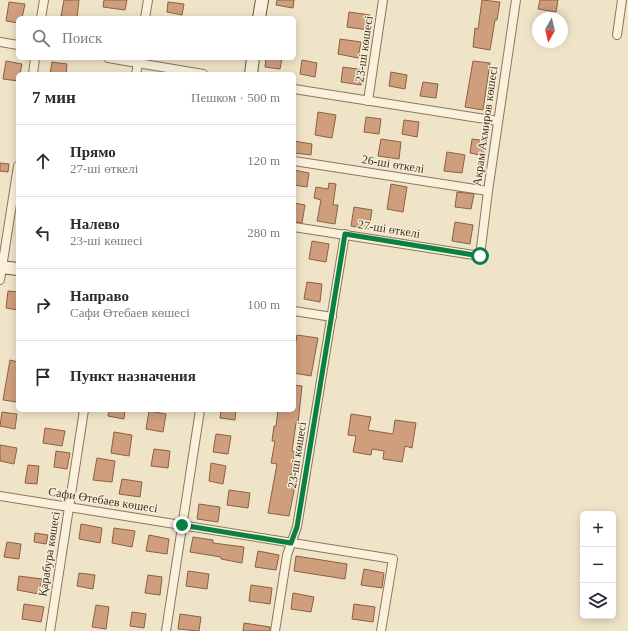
<!DOCTYPE html>
<html lang="ru">
<head>
<meta charset="utf-8">
<style>
  :root { --surface:#fff; --page:#f2f2f3; --text:#2b2b33; --muted:#7c7c81; --line:#e1e1e2 }
  body { margin:0; font-family:Georgia,serif; background:var(--page); color:var(--text) }
  .controls { position:absolute; right:12px; bottom:12px; display:grid; overflow:hidden; border-radius:6px; box-shadow:0 2px 10px #0003 }
  .controls button { width:36px; height:36px; display:grid; place-items:center; padding:0; border:0; border-bottom:1px solid var(--line); background:var(--surface); color:var(--text); font:20px sans-serif }
  .compass { position:absolute; left:532px; top:12px; width:36px; height:36px; border-radius:50%; background:var(--surface); box-shadow:0 2px 10px #0003; rotate:188deg }
  .stop { position:absolute; width:12px; height:12px; margin:-9px; border:3px solid #0b8043; border-radius:50%; background:#fff }
  .stop.end { background:#0b8043; border-color:#fff; box-shadow:0 1px 4px #0008 }
  .list { margin:0; padding:0; list-style:none }
  h2 { display:flex; justify-content:space-between; align-items:center; height:52px; margin:0; padding:0 16px; font-size:17px }
  h2 small { font-size:13px; font-weight:400; color:var(--muted) }
  .list li { display:grid; grid-template-columns:26px 1fr auto; gap:12px; align-items:center; box-sizing:border-box; height:72px; padding:0 16px; border-top:1px solid var(--line) }
  .list b { display:block; font-size:15px; white-space:nowrap }
  .list p { margin:0; font-size:13px; white-space:nowrap; color:var(--muted) }
  .list em { font-size:13px; font-style:normal; color:var(--muted) }
  .icon { flex:none; width:22px; height:22px; fill:none; stroke:currentColor; stroke-width:2; stroke-linecap:round; stroke-linejoin:round }
  .map { position:relative; flex:none; width:628px; height:631px; overflow:hidden }
  .search { position:absolute; background:var(--surface); box-shadow:0 2px 10px #0003; left:16px; top:16px; width:280px; height:44px; display:flex; align-items:center; gap:10px; box-sizing:border-box; padding:0 14px; border-radius:6px; color:var(--muted); font-size:15px }
  .panel { position:absolute; background:var(--surface); box-shadow:0 2px 10px #0003; left:16px; top:72px; width:280px; height:340px; border-radius:6px }
  .map>svg:first-child { display:block }
  .building { fill:#cf9f7d; stroke:#8d5f41 }
  .lines { fill:none; stroke-linecap:round; stroke-linejoin:round }
  .street-casing { stroke:#8d765c; stroke-width:10 }
  .secondary-casing { stroke:#6f573f; stroke-width:14 }
  .street { stroke:#faf1dc; stroke-width:8 }
  .secondary { stroke:#faf1dc; stroke-width:12 }
  .route { stroke:#0b8043; stroke-width:5 }
  .labels { text-anchor:middle; dominant-baseline:central; stroke-width:3; stroke-linejoin:round; paint-order:stroke }
  .street-label { font-size:12px; fill:#3d2e20; stroke:#f7eed8 }
</style>
</head>
<body>
<div class="map">
<svg width="628" height="631" viewBox="0 0 628 631">
  <rect width="100%" height="100%" fill="#f0e4c8"/>
  <g class="building">
    <path d="M64,0H79L77,18L61,16Z"/>
    <path d="M104,0H127L125,10L103,7Z"/>
    <path d="M277,0H294L293,8L276,5Z"/>
    <path d="M482,0L500,2L497,20H495L490,50L473,47L475,28L478,29Z"/>
    <path d="M540,0H558L556,12L538,9Z"/>
    <path d="M9,2L25,4L22,18H18V23L6,21Z"/>
    <path d="M168,2L184,4L182,15L167,12Z"/>
    <path d="M349,12L370,15L368,30L347,27Z"/>
    <path d="M340,39L361,42L358,58L338,54Z"/>
    <path d="M266,58H282L280,69L265,67Z"/>
    <path d="M302,60L317,63L315,77L300,74Z"/>
    <path d="M6,61L22,64L20,74H18V81L3,79Z"/>
    <path d="M473,61L490,63L483,110L465,107Z"/>
    <path d="M52,62L67,64L66,74H50Z"/>
    <path d="M343,67L364,70L361,85L341,82Z"/>
    <path d="M391,72L407,75L405,89L389,86Z"/>
    <path d="M423,82L438,84L436,98L420,96Z"/>
    <path d="M318,112L336,115L332,138L315,135Z"/>
    <path d="M366,117L381,119L379,134L364,132Z"/>
    <path d="M404,120L419,122L417,137L402,134Z"/>
    <path d="M381,139L401,142L399,159L378,156Z"/>
    <path d="M472,139L487,141L485,156L470,153Z"/>
    <path d="M294,141L312,144L311,155L294,153Z"/>
    <path d="M447,152L465,155L462,173L444,171Z"/>
    <path d="M0,163L9,164L8,172L0,171Z"/>
    <path d="M294,170L309,173L307,187L294,185Z"/>
    <path d="M329,183L336,184L333,205H338L335,224L317,221L321,200L314,198L316,187L328,189Z"/>
    <path d="M391,184L407,187L403,212L387,209Z"/>
    <path d="M457,192L474,194L471,209L455,207Z"/>
    <path d="M294,203L305,205L302,223L294,222Z"/>
    <path d="M354,207L372,210L369,229L351,226Z"/>
    <path d="M455,222L473,225L470,244L452,241Z"/>
    <path d="M312,241L329,244L326,262L309,259Z"/>
    <path d="M307,282L322,284L320,302L304,299Z"/>
    <path d="M8,291L18,292V310L6,308Z"/>
    <path d="M297,335L318,338L311,376L294,373V353Z"/>
    <path d="M10,360L18,362L17,402L3,400Z"/>
    <path d="M294,385L302,386L298,423H296L292,451L295,452L291,475L297,476L289,516L268,513L277,464L271,463L275,441H272L274,426H276L278,410H294Z"/>
    <path d="M109,410H125L124,419L108,416Z"/>
    <path d="M221,410H236L235,420L220,418Z"/>
    <path d="M149,411L166,414L163,432L146,429Z"/>
    <path d="M2,412L17,414L15,429L0,426Z"/>
    <path d="M351,414L371,417L368,430L393,434L395,420L416,423L412,448L405,446L402,462L383,459L384,451L372,449L371,455L353,452L356,436L348,435Z"/>
    <path d="M45,428L65,431L62,446L43,443Z"/>
    <path d="M114,432L132,435L129,456L111,453Z"/>
    <path d="M216,434L231,436L228,454L213,452Z"/>
    <path d="M0,445L17,448L14,464L0,461Z"/>
    <path d="M154,449L170,451L168,468L151,466Z"/>
    <path d="M56,451L70,453L67,469L54,467Z"/>
    <path d="M97,458L115,461L112,482L93,480Z"/>
    <path d="M211,463L226,466L223,484L209,481Z"/>
    <path d="M28,465L39,466L37,484L25,483Z"/>
    <path d="M122,479L142,482L140,497L119,494Z"/>
    <path d="M229,490L250,493L248,508L227,505Z"/>
    <path d="M199,504L220,507L218,522L197,519Z"/>
    <path d="M81,524L102,528L100,543L79,539Z"/>
    <path d="M114,528L135,531L132,547L112,543Z"/>
    <path d="M35,533L48,535L46,544L34,542Z"/>
    <path d="M149,535L169,539L167,554L146,551Z"/>
    <path d="M193,537L213,540V543L244,547L242,563L221,559V557L190,552Z"/>
    <path d="M7,542L21,544L19,559L4,557Z"/>
    <path d="M258,551L279,555L276,570L255,567Z"/>
    <path d="M296,556L347,564L345,579L294,571Z"/>
    <path d="M364,569L384,573L382,588L361,585Z"/>
    <path d="M188,571L209,574L207,589L186,586Z"/>
    <path d="M79,573L95,575L93,589L77,586Z"/>
    <path d="M148,575L162,577L160,595L145,593Z"/>
    <path d="M19,576L42,579L39,594L17,590Z"/>
    <path d="M251,585L272,588L270,604L249,601Z"/>
    <path d="M293,593L314,597L311,612L291,609Z"/>
    <path d="M24,604L44,607L41,622L22,619Z"/>
    <path d="M354,604L375,607L373,622L352,619Z"/>
    <path d="M96,605L109,607L106,629L92,627Z"/>
    <path d="M132,612L146,614L144,628L130,626Z"/>
    <path d="M180,614L201,617L199,631L178,629Z"/>
    <path d="M244,623L270,627V631H243Z"/>
  </g>
  <g class="lines">
    <defs>
      <g id="street">
        <path d="M41,18L44,0"/>
        <path d="M145,18L148,0"/>
        <path d="M617,35L622,0"/>
        <path d="M0,42L18,45"/>
        <path d="M108,58L203,74"/>
        <path d="M33,74L35,58"/>
        <path d="M136,74L139,59"/>
        <path d="M294,89L498,121"/>
        <path d="M368,101L383,0"/>
        <path d="M294,161L488,191"/>
        <path d="M294,227L480,256L488,191L516,0"/>
        <path d="M0,280L18,166"/>
        <path d="M294,311L332,317"/>
        <path d="M0,496L393,559L381,631"/>
        <path d="M50,631L84,410"/>
        <path d="M166,631L200,410"/>
        <path d="M275,631L287,555L297,527L345,234"/>
      </g>
      <g id="secondary">
        <path d="M259,18L262,0"/>
        <path d="M251,74L253,58"/>
        <path d="M0,267L18,269"/>
      </g>
    </defs>
    <use href="#street" class="street-casing"/>
    <use href="#secondary" class="secondary-casing"/>
    <use href="#street" class="street"/>
    <use href="#secondary" class="secondary"/>
  </g>
  <g class="lines">
    <path class="route" d="M182,525L291,543L297,527L345,234L480,256"/>
  </g>
  <g class="labels">
    <g class="street-label">
      <text transform="translate(364 49) rotate(-82)">23-шi көшесi</text>
      <text transform="translate(485 126) rotate(-82)">Акрам Ахмиров көшесі</text>
      <text transform="translate(393 164) rotate(9)">26-ші өткелі</text>
      <text transform="translate(389 229) rotate(9)">27-ші өткелі</text>
      <text transform="translate(297 455) rotate(-81)">23-шi көшесi</text>
      <text transform="translate(103 500) rotate(9)">Сафи Өтебаев көшесі</text>
      <text transform="translate(49 554) rotate(-81)">Қарабура көшесі</text>
    </g>
  </g>
</svg>
<div class="controls">
<button>+</button>
<button>−</button>
<button><svg class="icon" aria-label="layers" viewBox="0 0 24 24"><path d="M12 4l9 5-9 5-9-5zM3 14l9 5 9-5"/></svg></button>
</div>
<svg class="compass" viewBox="-18 -18 36 36"><path d="M0-13l5 13h-10z" fill="#e53935"/><path d="M0 13l5-13h-10z" fill="#7c7c81"/></svg>
<div class="stop" style="left:480px;top:256px"></div>
<div class="stop end" style="left:182px;top:525px"></div>
<div class="search"><svg class="icon" aria-label="search" viewBox="0 0 24 24"><circle cx="10" cy="10" r="6"/><path d="M15 15l6 6"/></svg>Поиск</div>
<section class="panel">
<h2>7 мин<small>Пешком · 500 m</small></h2>
<ul class="list">
<li><svg class="icon" aria-label="ahead" viewBox="0 0 24 24"><path d="M12 20V5M6 11l6-6 6 6"/></svg><div><b>Прямо</b><p>27-ші өткелі</p></div><em>120 m</em></li>
<li><svg class="icon" aria-label="left" viewBox="0 0 24 24"><path d="M17 20v-9H6M10 6l-5 5 5 5"/></svg><div><b>Налево</b><p>23-шi көшесi</p></div><em>280 m</em></li>
<li><svg class="icon" aria-label="right" viewBox="0 0 24 24"><path d="M7 20v-9h11M14 6l5 5-5 5"/></svg><div><b>Направо</b><p>Сафи Өтебаев көшесі</p></div><em>100 m</em></li>
<li><svg class="icon" aria-label="arrive" viewBox="0 0 24 24"><path d="M6 21V4h12l-3 4 3 4H6"/></svg><div><b>Пункт назначения</b></div></li>
</ul>
</section>
</div>
</body>
</html>
